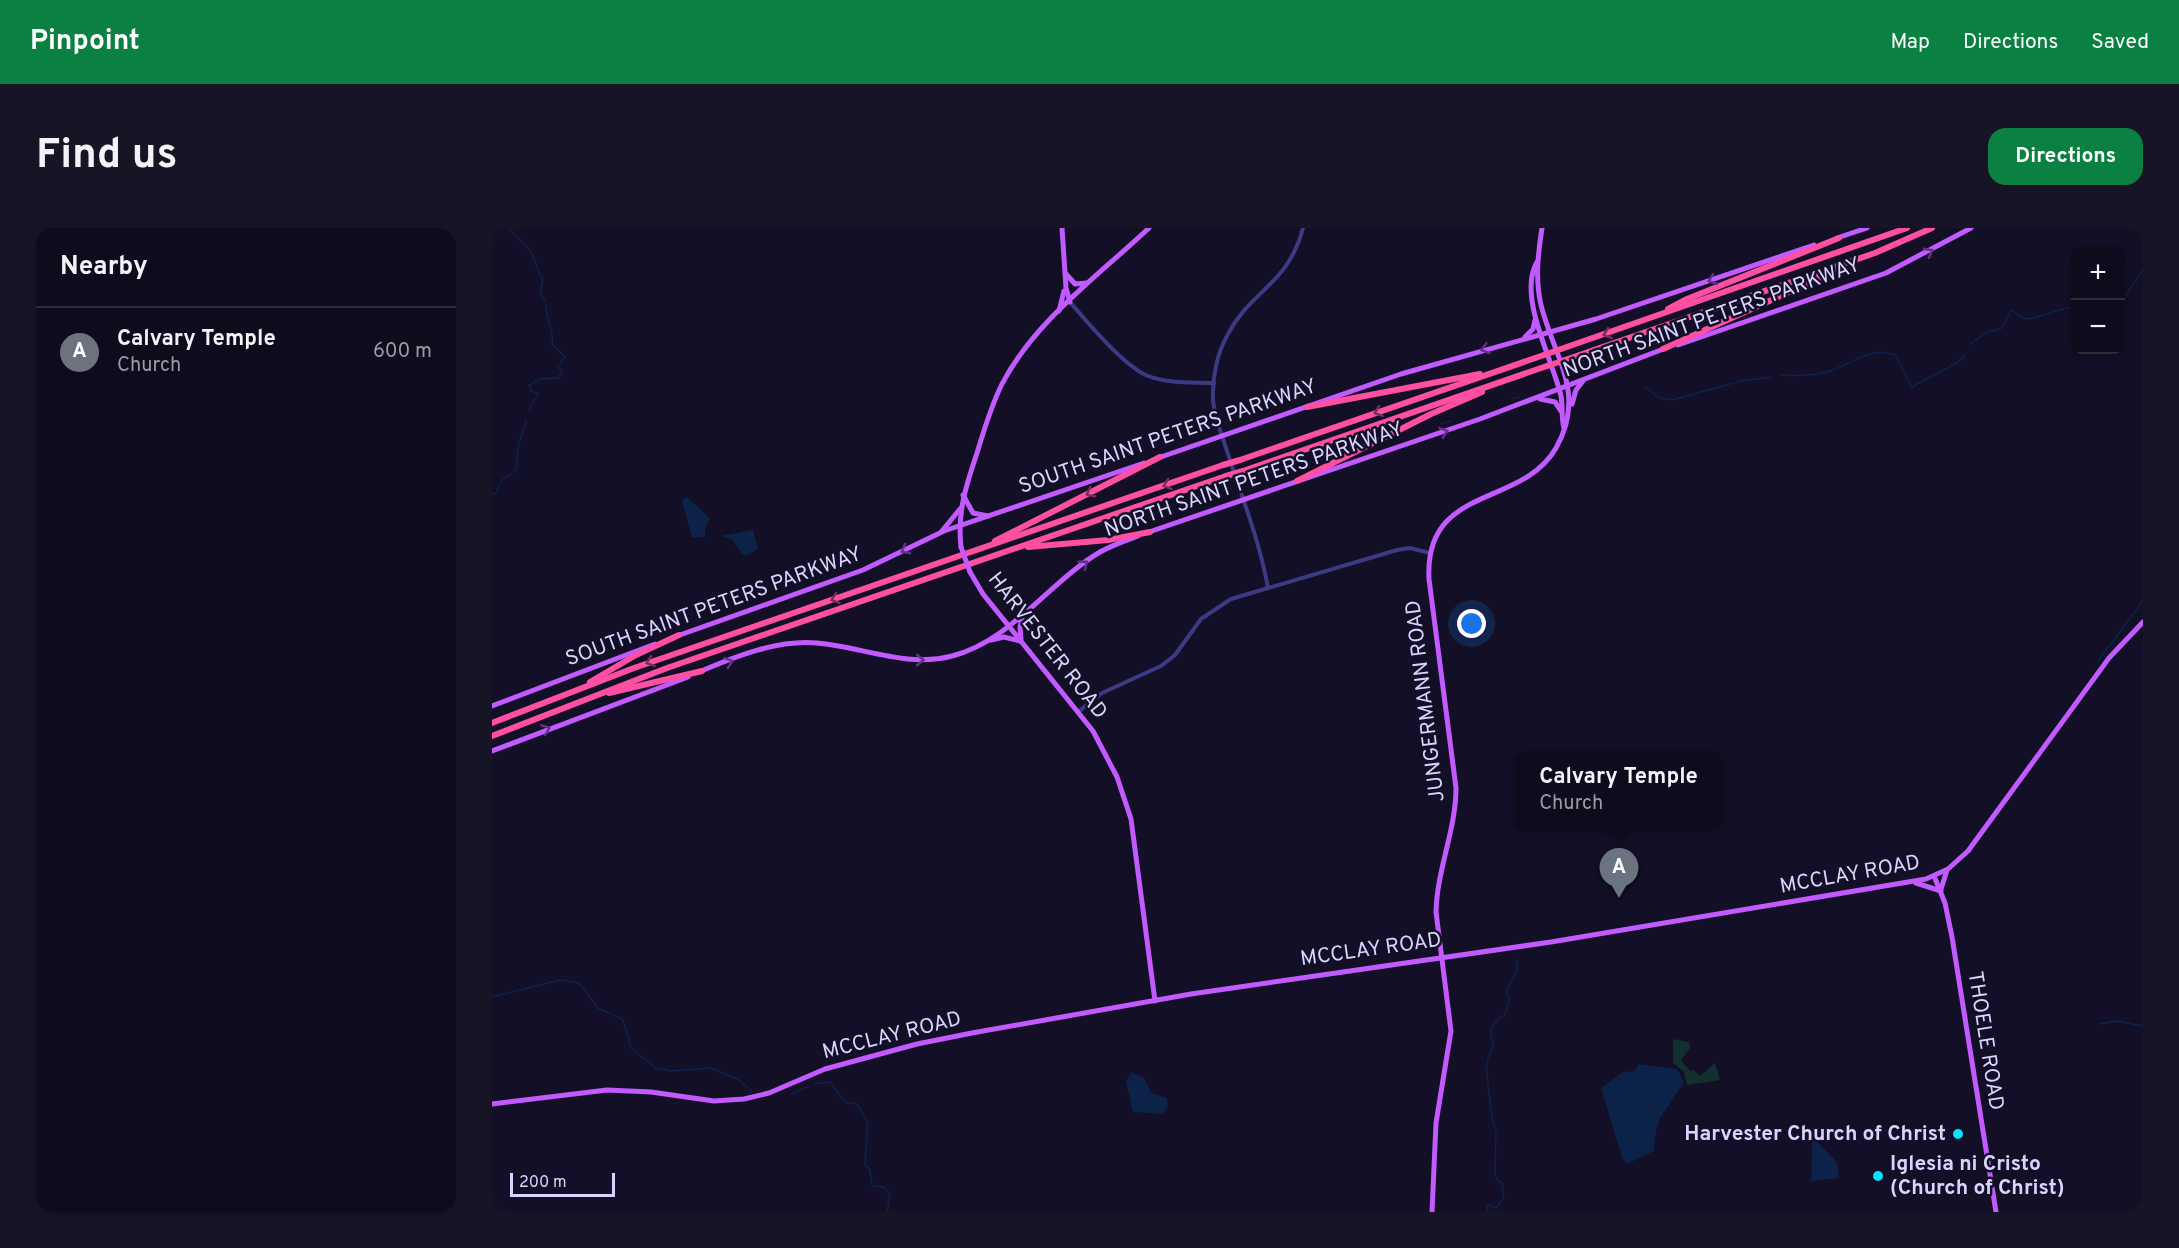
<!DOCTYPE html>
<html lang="en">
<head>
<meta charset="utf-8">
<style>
  :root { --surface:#0e0b1c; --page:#171425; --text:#f1f3f6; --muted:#9b9ba3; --line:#2e2b3b; --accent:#0b8043 }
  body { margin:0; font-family:Overpass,sans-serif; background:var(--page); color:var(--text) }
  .controls { position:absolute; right:18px; top:18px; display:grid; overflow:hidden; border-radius:12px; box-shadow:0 3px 9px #0003 }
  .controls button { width:54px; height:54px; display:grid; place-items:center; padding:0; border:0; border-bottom:2px solid var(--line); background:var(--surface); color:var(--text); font:30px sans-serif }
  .scale { position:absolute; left:18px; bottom:15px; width:105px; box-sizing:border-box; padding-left:6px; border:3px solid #d9d4ff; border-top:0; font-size:16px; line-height:21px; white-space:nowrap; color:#d9d4ff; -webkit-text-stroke:4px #130f26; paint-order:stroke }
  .you { position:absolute; left:980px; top:396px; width:21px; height:21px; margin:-15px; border:4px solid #fff; border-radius:50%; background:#1a73e8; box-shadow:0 0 0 9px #1a73e833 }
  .badge { display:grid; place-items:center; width:39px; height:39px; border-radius:50%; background:var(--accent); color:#fff; font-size:20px; font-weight:700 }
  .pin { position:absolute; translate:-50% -50px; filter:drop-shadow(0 2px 3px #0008) }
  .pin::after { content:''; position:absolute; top:32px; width:21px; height:18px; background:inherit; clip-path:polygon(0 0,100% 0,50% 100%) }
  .popup { position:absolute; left:1023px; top:523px; width:207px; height:78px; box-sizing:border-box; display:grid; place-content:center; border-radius:12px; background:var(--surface); filter:drop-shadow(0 2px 4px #0005); font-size:20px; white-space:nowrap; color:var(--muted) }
  .popup b { font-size:22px; color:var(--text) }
  .popup::after { content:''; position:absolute; left:50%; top:100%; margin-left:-12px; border:12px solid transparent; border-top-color:var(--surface) }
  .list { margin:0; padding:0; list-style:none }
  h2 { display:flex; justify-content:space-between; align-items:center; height:78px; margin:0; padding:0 24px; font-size:26px }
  h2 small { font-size:20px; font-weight:400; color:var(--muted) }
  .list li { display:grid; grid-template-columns:39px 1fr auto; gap:18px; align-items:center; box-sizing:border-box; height:90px; padding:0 24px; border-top:2px solid var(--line) }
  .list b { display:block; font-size:22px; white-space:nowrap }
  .list p { margin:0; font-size:20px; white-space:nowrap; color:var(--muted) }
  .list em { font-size:20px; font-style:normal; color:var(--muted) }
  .map { position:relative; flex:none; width:1651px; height:984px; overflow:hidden; border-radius:18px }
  header { display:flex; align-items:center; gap:36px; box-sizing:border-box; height:84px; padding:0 30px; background:var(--accent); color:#fff }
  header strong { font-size:28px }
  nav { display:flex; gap:33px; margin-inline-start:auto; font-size:21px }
  .intro { display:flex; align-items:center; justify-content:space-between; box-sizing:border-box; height:144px; padding:0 36px }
  h1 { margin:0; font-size:42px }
  .button { padding:15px 27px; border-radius:18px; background:var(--accent); color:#fff; font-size:21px; font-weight:700 }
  main { display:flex; gap:36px; padding:0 36px }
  aside { flex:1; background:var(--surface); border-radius:18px; box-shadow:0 3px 9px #0003 }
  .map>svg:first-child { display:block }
  .green { fill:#12302f }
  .water { fill:#0c2248 }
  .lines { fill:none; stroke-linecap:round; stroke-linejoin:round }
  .stream { stroke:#0c2248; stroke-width:1.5 }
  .minor { stroke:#3d3a85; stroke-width:4 }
  .major { stroke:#c25bff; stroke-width:5 }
  .highway { stroke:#ff4fa3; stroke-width:6 }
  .major-bridge { stroke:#c25bff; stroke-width:5 }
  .highway-bridge { stroke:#ff4fa3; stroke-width:6 }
  .oneway { stroke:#623188 }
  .oneway2 { stroke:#7d2c5e }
  .poi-dot { fill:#00e5ff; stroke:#130f26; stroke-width:2 }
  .labels { text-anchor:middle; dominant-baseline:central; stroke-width:5; stroke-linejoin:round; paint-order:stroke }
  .street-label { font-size:21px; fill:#d9d4ff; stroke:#130f26 }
  .poi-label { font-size:21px; font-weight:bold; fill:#d9d4ff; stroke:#130f26; text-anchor:end }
</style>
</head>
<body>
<header>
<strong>Pinpoint</strong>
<nav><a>Map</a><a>Directions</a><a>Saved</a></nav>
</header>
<div class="intro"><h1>Find us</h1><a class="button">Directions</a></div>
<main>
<aside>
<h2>Nearby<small></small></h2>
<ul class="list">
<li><span class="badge" style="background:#6b7280">A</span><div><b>Calvary Temple</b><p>Church</p></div><em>600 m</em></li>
</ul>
</aside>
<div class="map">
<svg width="1651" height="984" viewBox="0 0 1651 984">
  <rect width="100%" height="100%" fill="#130f26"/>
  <path class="green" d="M1181,811L1197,814L1198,820L1189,832L1198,843L1202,842L1208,848L1223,835L1228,852L1195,857L1192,844L1181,835Z"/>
  <g class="water">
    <path d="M192,270H196L218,291L213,300V309H200L190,274Z"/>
    <path d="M261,302L266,321L255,327L250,326L241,312L229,308Z"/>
    <path d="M1146,836L1185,841L1192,854L1168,890L1164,902L1162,923L1135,936L1130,930L1109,860L1131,844L1143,843Z"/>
    <path d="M639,844L652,850L659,865L675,870L676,877L671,886L641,884L634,853Z"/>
    <path d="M1323,912L1345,934L1347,950L1319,953L1320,915Z"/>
  </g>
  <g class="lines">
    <g class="stream">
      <path d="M17,0C21,9 31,12 37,21C43,28 44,43 51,52L48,65L54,73C52,89 63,101 60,116L73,129L65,139L70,142L67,150L48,151L37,157L39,163L46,166L37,182"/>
      <path d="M1628,75L1651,42"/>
      <path d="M1478,116L1494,105L1510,100L1519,82C1523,84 1528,88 1531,90C1543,94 1567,78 1584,80"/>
      <path d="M1288,147C1306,148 1327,148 1344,141C1364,132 1380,119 1403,127L1420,159L1466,134L1474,126"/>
      <path d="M1152,159L1168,170L1180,172L1249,153L1279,149"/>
      <path d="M1019,171L1027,169"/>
      <path d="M949,196L959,193"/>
      <path d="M0,266L4,265L11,251L24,242L26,220L34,193"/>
      <path d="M1606,433L1651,373"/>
      <path d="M0,769L68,752L87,755L106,780L131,792L139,820L164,840L179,843L219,840L245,851L260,863"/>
      <path d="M1607,796L1625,793L1651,798"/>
      <path d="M323,856L338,854L353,874L365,876L376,895L373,937L378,941L380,958L392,959L398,967L395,984"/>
      <path d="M299,866L316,859"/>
      <path d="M995,984V976L1004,980L1012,970L1010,955L1005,952L1003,947L1004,903C1000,897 994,845 995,835C995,828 1001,824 1001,817C1001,811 997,805 1000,799C1003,794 1008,789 1013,787L1017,771L1014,762L1025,744V732"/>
    </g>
    <g class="minor">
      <path d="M578,74C595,94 633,139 656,148C677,156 700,154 722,155"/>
      <path d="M776,360C768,315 751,272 737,229C731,210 723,192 721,172C720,150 725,125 736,106C759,62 796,57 811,0"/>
      <path d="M586,484L610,465L669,438L683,427L709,391L739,371L905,322L918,320L938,325"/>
    </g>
    <g class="major">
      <path d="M570,0L574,60L578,74"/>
      <path d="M1345,10L1375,0"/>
      <path d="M1045,34C1025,69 1061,132 1069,168C1071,179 1069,190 1072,200"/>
      <path d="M574,46L583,56L595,55"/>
      <path d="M567,83L572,63"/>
      <path d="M1033,109L1041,101L1043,92"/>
      <path d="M1186,117L1394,45L1479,0"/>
      <path d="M1048,171L1063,174L1069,183"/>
      <path d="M1080,176L1084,162L1091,153"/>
      <path d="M666,230L909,146L1104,91L1322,17"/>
      <path d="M471,267L481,285L496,288"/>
      <path d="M450,303L468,281"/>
      <path d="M654,305L988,191L1174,120"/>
      <path d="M469,319C465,284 474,258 485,225C492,202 499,178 510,156C543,93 606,48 657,0"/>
      <path d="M478,344L491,366L601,503L625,549L639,591L663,773"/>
      <path d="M185,408L371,342L452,303L652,235"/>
      <path d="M529,411L528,399L531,385"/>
      <path d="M499,412L512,409L528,413"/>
      <path d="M207,444C242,429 286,411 325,415C371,419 414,440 460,428C519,413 557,354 608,324C620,317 633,313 646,308"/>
      <path d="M0,478L163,416"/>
      <path d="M0,523L196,449"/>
      <path d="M1442,648L1453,675L1460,709L1504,984"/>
      <path d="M1424,655L1449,663"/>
      <path d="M1449,661L1455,642"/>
      <path d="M0,876L115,862L159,864L222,873L252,871L277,865L333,841L425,816L480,805L699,766L1059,714L1434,651L1456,641L1476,623L1617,430L1651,394"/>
      <path d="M940,984L944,895L959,803L944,684C945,641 964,602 964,560L937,351C932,256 1030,280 1064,220C1095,165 1062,130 1049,77C1043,51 1046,26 1050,0"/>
    </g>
    <g class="highway">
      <path d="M1176,81L1195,71L1347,10"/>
      <path d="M1069,121L1415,0"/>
      <path d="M1171,121L1348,41"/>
      <path d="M1073,132L1383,25L1440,0"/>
      <path d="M815,179L988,146"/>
      <path d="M748,232L1052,127"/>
      <path d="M751,243L1055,138"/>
      <path d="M805,253L939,186L990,164"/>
      <path d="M503,313L668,229"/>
      <path d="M536,319L616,312L658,304"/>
      <path d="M98,454L144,427L187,407"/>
      <path d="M117,465L210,443"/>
      <path d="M0,495L142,440L731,237"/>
      <path d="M0,508L175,440L734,248"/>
    </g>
    <path class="major-bridge" d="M469,319L478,344"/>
    <g class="highway-bridge">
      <path d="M1052,127L1069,121"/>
      <path d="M1055,138L1073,132"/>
      <path d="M731,237L748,232"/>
      <path d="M734,248L751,243"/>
    </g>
  </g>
  <defs><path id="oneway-chevron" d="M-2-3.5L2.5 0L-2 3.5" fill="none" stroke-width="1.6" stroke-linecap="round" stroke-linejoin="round" transform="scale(1.5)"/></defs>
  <g class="oneway">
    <use href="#oneway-chevron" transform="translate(1437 24) rotate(-28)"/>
    <use href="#oneway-chevron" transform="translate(1220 52) rotate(161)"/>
    <use href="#oneway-chevron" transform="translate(993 121) rotate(164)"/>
    <use href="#oneway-chevron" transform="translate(952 204) rotate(-19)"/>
    <use href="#oneway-chevron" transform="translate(413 322) rotate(151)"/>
    <use href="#oneway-chevron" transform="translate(592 336) rotate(-38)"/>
    <use href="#oneway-chevron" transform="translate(428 432)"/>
    <use href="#oneway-chevron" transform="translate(237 434) rotate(-19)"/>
    <use href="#oneway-chevron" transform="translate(54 501) rotate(-22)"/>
  </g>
  <g class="oneway2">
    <use href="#oneway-chevron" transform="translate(1115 106) rotate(161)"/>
    <use href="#oneway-chevron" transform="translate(886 184) rotate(161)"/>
    <use href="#oneway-chevron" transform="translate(675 257) rotate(161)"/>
    <use href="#oneway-chevron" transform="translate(598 265) rotate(154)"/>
    <use href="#oneway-chevron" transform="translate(343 371) rotate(161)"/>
    <use href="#oneway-chevron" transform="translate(158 434) rotate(161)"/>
  </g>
  <g class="poi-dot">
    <circle cx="1466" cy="906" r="6"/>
    <circle cx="1386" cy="948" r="6"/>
  </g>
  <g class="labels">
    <g class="street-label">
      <text transform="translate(1220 90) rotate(-20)">NORTH SAINT PETERS PARKWAY</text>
      <text transform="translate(676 209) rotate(-19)">SOUTH SAINT PETERS PARKWAY</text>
      <text transform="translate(762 252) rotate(-19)">NORTH SAINT PETERS PARKWAY</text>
      <text transform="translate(222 379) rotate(-20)">SOUTH SAINT PETERS PARKWAY</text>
      <text transform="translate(555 418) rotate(52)">HARVESTER ROAD</text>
      <text transform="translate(934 473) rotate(-97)">JUNGERMANN ROAD</text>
      <text transform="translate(1358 647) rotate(-10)">MCCLAY ROAD</text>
      <text transform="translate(879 722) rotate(-8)">MCCLAY ROAD</text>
      <text transform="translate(400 808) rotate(-14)">MCCLAY ROAD</text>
      <text transform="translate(1493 813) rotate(81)">THOELE ROAD</text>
    </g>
    <g class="poi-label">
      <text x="1454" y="906">Harvester Church of Christ</text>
      <text x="1398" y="936" text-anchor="start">Iglesia ni Cristo<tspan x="1398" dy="24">(Church of Christ)</tspan></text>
    </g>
  </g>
</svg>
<div class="controls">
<button>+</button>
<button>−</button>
</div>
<div class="scale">200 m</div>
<div class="you"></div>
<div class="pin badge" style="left:1127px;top:670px;background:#6b7280">A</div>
<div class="popup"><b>Calvary Temple</b>Church</div>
</div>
</main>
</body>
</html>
